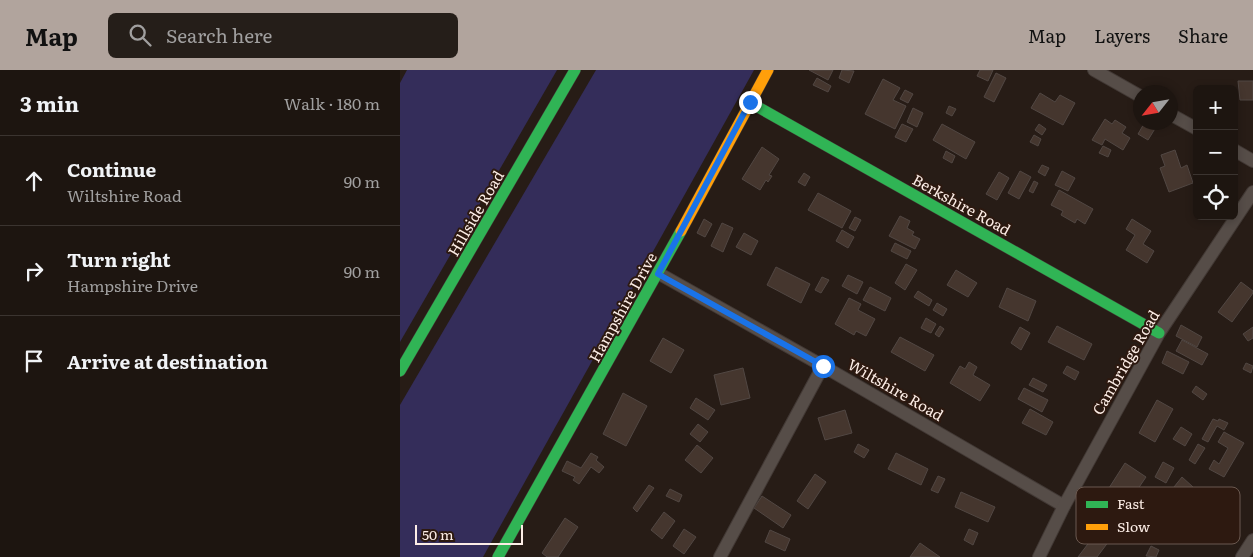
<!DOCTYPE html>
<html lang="en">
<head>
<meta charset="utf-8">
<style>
  :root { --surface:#1d1510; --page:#251e19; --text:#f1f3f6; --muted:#a09f9f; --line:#3b3430; --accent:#b1a49d }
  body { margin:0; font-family:Literata,serif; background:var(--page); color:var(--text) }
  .controls { position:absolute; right:15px; top:15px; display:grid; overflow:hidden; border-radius:8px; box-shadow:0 2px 8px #0003 }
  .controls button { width:45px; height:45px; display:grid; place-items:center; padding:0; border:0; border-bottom:1px solid var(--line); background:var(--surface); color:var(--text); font:25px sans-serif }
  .compass { position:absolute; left:733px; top:15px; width:45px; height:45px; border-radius:50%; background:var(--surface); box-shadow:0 2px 8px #0003; rotate:239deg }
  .scale { position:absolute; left:15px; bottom:12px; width:108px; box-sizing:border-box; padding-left:5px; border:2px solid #fcede6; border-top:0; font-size:14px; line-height:18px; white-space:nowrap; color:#fcede6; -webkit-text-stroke:4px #2d1910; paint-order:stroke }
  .stop { position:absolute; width:15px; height:15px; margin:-11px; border:4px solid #1a73e8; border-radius:50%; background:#fff }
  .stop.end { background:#1a73e8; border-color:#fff; box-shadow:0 1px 5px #0008 }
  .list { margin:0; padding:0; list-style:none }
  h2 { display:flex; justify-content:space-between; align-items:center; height:65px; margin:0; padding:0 20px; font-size:21px }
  h2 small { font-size:16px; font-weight:400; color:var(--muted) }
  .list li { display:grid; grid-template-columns:32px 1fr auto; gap:15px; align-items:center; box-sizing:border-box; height:90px; padding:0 20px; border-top:1px solid var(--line) }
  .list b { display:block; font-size:19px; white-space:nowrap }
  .list p { margin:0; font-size:16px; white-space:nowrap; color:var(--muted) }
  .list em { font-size:16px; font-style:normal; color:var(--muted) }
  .icon { flex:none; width:28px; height:28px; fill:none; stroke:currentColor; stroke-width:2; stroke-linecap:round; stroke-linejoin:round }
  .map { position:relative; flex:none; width:853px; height:487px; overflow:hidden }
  header { display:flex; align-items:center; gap:30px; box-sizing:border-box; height:70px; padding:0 25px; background:var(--accent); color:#111 }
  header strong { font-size:24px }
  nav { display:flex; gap:28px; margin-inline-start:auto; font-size:18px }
  .search { width:350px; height:45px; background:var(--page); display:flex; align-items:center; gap:12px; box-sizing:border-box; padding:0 18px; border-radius:8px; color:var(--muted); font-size:19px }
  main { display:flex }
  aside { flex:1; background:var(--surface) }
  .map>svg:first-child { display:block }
  .green { fill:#342d5a }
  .building { fill:#45362e; stroke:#514743 }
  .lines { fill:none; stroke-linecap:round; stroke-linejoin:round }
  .street-casing { stroke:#423935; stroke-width:14 }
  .fast-casing { stroke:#423935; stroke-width:12 }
  .slow-casing { stroke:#423935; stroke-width:12 }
  .street { stroke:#564d48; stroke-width:12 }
  .fast { stroke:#30b455; stroke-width:11 }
  .slow { stroke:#ff9f0a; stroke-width:11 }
  .route { stroke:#1a73e8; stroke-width:6 }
  .labels { text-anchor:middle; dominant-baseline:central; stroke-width:4; stroke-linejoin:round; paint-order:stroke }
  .street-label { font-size:15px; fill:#fcede6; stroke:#2d1910 }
  .key { fill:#2d1910; stroke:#6b5950; stroke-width:1 }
  .key-label { font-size:14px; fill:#fcede6 }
</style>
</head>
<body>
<header>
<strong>Map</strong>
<div class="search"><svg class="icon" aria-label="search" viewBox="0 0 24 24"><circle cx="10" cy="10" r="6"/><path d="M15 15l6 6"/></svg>Search here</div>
<nav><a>Map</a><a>Layers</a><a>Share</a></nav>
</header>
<main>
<aside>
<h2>3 min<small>Walk · 180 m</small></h2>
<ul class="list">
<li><svg class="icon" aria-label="ahead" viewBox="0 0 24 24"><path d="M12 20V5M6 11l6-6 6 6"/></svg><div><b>Continue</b><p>Wiltshire Road</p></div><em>90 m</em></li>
<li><svg class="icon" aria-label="right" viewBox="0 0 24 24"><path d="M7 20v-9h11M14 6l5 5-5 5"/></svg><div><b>Turn right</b><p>Hampshire Drive</p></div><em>90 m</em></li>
<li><svg class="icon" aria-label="arrive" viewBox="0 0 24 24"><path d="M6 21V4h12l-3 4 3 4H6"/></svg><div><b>Arrive at destination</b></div></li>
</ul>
</aside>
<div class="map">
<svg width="853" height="487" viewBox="0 0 853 487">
  <rect width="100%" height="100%" fill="#271c16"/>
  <g class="green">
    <path d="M7,0H157L0,272V13Z"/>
    <path d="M196,0H354L83,487H0V335Z"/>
  </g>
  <g class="building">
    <path d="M409,0H433L428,10Z"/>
    <path d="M442,0L454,1L449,13L439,8Z"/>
    <path d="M580,0H593L588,11L577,6Z"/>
    <path d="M596,3L606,8L594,32L584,27Z"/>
    <path d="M417,8L431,16L428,22L413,15Z"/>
    <path d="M483,9L500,18L493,30L506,36L495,59L465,44Z"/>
    <path d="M838,11H853V30H840Z"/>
    <path d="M505,20L513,24L508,33L500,29Z"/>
    <path d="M640,23L655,32L660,25L675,33L663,55L631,38Z"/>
    <path d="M549,36L556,39L552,46L546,43Z"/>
    <path d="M513,38L523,43L517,57L507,52Z"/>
    <path d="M705,49L712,54L715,50L726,57L722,63L730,68L723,80L705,69L702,75L692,70Z"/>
    <path d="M745,52H749L756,57L748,70L738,64Z"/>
    <path d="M502,54L513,59L506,72L495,67Z"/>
    <path d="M542,54L575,72L566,89L533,70Z"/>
    <path d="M639,54L646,59L642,65L635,60Z"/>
    <path d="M634,65L641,69L638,76L630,72Z"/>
    <path d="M703,76L711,80L708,87L699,83Z"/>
    <path d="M362,77L379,89L369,105L372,106L368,112L366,110L360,120L342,109Z"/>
    <path d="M775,80L781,98L787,95L793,113L769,122L760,98L765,96L761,85Z"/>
    <path d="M546,81L555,86L552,93L543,88Z"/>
    <path d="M642,95L649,98L645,106L638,102Z"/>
    <path d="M620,101L631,107L619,129L608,123Z"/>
    <path d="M662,101L675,108L668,121L655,115Z"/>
    <path d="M599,102L609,108L597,130L586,124Z"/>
    <path d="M404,103L410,107L405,116L398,112Z"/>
    <path d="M634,111L638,113L633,123L629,121Z"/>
    <path d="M659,120L693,139L685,154L677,149L675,153L661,145L663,141L651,135Z"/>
    <path d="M418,123L451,141L442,158L408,140Z"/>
    <path d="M500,146L510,151L507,158L514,162L512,165L520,169L515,179L489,166Z"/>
    <path d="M455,147L461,150L455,161L449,158Z"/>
    <path d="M304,149L312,154L305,167L297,163Z"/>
    <path d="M732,149L751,161L743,174L754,181L747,193L726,180L735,165L726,159Z"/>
    <path d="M322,153L333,158L323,182L311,176Z"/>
    <path d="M442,160L454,167L448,178L436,171Z"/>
    <path d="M344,163L358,171L351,185L336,177Z"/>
    <path d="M495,173L511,181L507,189L491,181Z"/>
    <path d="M506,194L517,200L505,220L495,213Z"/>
    <path d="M376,197L410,214L401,233L367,215Z"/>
    <path d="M556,200L577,213L568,227L547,215Z"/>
    <path d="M448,205L463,212L457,224L442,216Z"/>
    <path d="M422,207L429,210L421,223L415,220Z"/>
    <path d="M841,212L853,221V223L832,252L818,242Z"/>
    <path d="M470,217L491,228L485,241L463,230Z"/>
    <path d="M607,218L636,231L628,251L599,237Z"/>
    <path d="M518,221L532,230L529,236L514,227Z"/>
    <path d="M449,228L461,234L458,240L475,249L466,266L456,261L454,265L435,254Z"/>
    <path d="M537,233L547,239L543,246L533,240Z"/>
    <path d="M526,248L536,254L531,263L521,258Z"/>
    <path d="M781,255L802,267L797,277L776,266Z"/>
    <path d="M540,256L544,259L539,267L535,264Z"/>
    <path d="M657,256L692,274L684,290L648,272Z"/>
    <path d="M620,257L630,263L621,280L611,273Z"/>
    <path d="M853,257V268L848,271L843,264Z"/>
    <path d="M500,267L534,285L525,301L491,282Z"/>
    <path d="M263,268L284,280L271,303L250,291Z"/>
    <path d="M782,270L808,284L802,295L776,281Z"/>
    <path d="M767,281L789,292L783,304L762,293Z"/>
    <path d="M569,292L577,297L573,305L590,315L580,331L550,313L560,296L565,299Z"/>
    <path d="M846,293L853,296L851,303L843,299Z"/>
    <path d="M667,296L679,302L675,310L663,303Z"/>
    <path d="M343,298L350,328L321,335L314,305Z"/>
    <path d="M633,308L647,315L643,322L629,315Z"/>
    <path d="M796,316L807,324L803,330L792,322Z"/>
    <path d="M624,318L648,330L642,342L618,329Z"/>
    <path d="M223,323L247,336L226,376L203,364Z"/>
    <path d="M296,328L315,340L308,350L290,338Z"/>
    <path d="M757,330L773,339L755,372L739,363Z"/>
    <path d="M630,339L653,352L646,365L622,353Z"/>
    <path d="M445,340L452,363L425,370L418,348Z"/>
    <path d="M813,349L818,351L819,349L828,353L824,360L817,356L808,372L802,369Z"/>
    <path d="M298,354L308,362L300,372L290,364Z"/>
    <path d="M781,357L792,364L785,376L773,369Z"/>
    <path d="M824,362L844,373L824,407L809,399L814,390L819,394L828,378L818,372Z"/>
    <path d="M458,374L469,380L464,388L454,382Z"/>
    <path d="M798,374L805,378L795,394L789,390Z"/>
    <path d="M297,375L313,388L301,403L285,390Z"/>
    <path d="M191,383L198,387L196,390L204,397L199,403L191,397L179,414L173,410L175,407L162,401L167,391L181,398Z"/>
    <path d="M496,383L528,399L521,415L488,399Z"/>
    <path d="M763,392L774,398L766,413L755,407Z"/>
    <path d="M725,393L746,407L729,432L709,418Z"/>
    <path d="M415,404L426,412L408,439L397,431Z"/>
    <path d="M538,406L545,409L538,423L531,420Z"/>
    <path d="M782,407L793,417L785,427L774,417Z"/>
    <path d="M249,415L254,418L237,442L233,438Z"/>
    <path d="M270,419L282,425L279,432L266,426Z"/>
    <path d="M561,422L595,437L588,452L555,437Z"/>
    <path d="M362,426L391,445L383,458L354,438Z"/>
    <path d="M264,442L275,451L262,469L251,460Z"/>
    <path d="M165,448L178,457L158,487H147L142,483Z"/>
    <path d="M284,459L296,467L284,484L273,476Z"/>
    <path d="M569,459L578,463L573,475L564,470Z"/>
    <path d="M370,460L390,469L385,481L365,472Z"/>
    <path d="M697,462L709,471L697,487H678Z"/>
    <path d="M520,473L540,487H510Z"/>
    <path d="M751,476L759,480L756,487L746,486Z"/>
  </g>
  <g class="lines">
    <defs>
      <g id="street">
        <path d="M694,0L740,26"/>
        <path d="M770,44L797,59"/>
        <path d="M834,80L853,91"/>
        <path d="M258,203L423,296L664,436"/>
        <path d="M320,487L423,296"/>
        <path d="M639,487L664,436L759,263L853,122"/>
        <path d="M842,487L853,470"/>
      </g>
      <g id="fast">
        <path d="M349,32L759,263"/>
        <path d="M0,301L175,0"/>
        <path d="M98,487L281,161"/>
      </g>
      <path id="slow" d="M281,161L368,0"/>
    </defs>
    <use href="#street" class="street-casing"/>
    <use href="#fast" class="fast-casing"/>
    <use href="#slow" class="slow-casing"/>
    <use href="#street" class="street"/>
    <use href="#fast" class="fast"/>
    <use href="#slow" class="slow"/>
  </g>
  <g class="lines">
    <path class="route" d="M350,32L258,204L423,296"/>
  </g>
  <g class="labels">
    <g class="street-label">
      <text transform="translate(562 134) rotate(29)">Berkshire Road</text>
      <text transform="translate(75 143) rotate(-60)">Hillside Road</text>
      <text transform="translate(222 237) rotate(-61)">Hampshire Drive</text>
      <text transform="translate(725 292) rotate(-60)">Cambridge Road</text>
      <text transform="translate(496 319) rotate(30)">Wiltshire Road</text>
    </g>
  </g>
  <rect x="676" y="417" width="164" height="57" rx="8" class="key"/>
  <rect x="686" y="431" width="22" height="7" fill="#30b455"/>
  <rect x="686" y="454" width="22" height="6" fill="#ff9f0a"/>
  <g class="key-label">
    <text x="717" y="439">Fast</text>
    <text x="717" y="462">Slow</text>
  </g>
</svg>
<div class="controls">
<button>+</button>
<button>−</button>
<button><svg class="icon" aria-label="locate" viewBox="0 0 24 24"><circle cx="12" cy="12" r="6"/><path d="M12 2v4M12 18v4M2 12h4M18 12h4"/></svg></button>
</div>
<svg class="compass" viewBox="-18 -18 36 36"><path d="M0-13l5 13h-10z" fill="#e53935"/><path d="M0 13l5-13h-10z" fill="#a09f9f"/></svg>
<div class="scale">50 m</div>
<div class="stop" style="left:423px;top:296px"></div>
<div class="stop end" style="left:350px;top:32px"></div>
</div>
</main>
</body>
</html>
